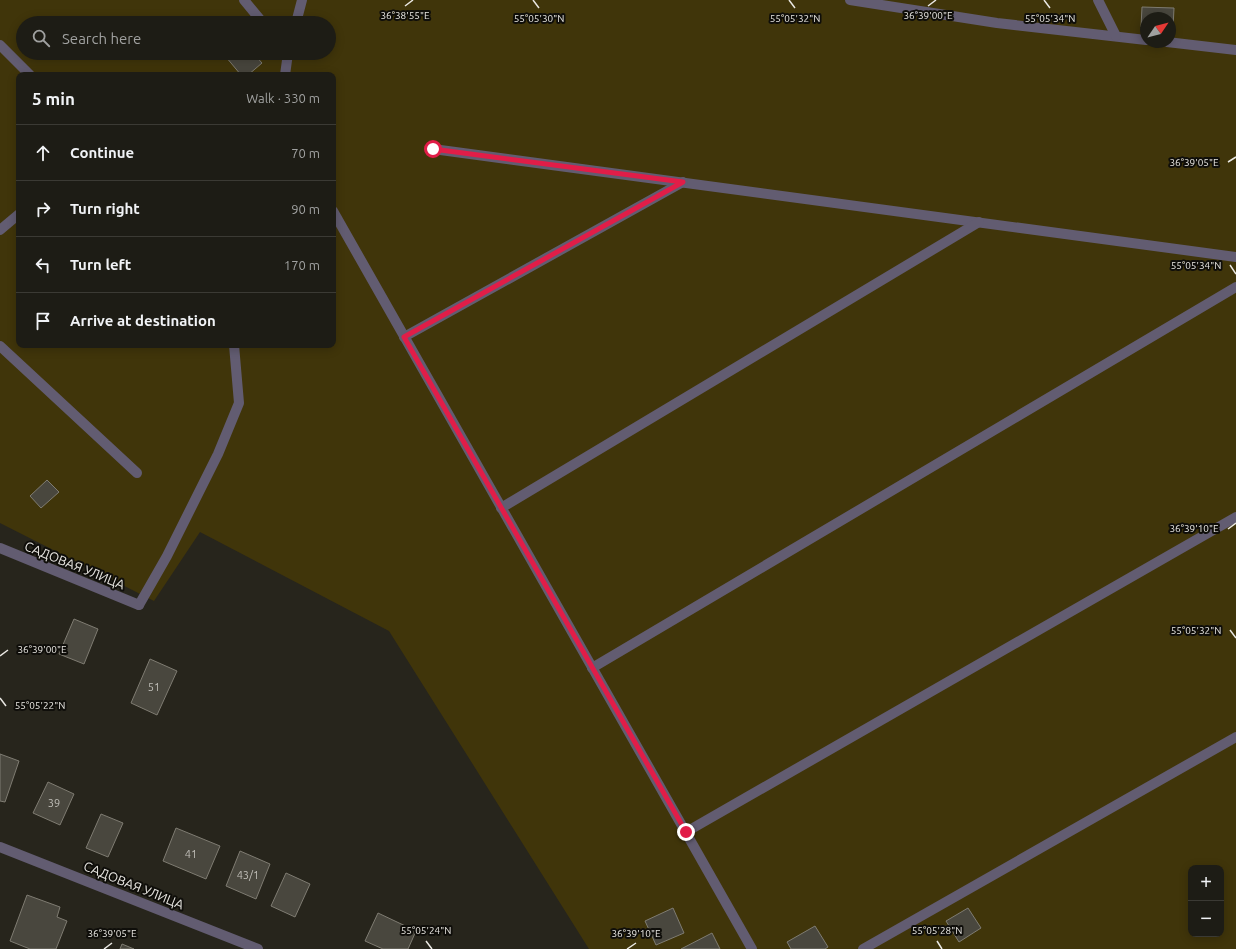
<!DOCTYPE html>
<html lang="en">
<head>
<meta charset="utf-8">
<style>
  :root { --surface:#1d1c15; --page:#2a2922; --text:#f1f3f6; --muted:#a0a1a0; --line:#3b3a34 }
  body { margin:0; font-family:Ubuntu,sans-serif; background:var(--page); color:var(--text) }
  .controls { position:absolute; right:12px; bottom:12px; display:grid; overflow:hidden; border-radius:8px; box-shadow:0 2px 10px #0003 }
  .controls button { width:36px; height:36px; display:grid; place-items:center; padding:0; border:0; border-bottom:1px solid var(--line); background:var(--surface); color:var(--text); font:20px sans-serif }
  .compass { position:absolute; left:1140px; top:12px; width:36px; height:36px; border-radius:50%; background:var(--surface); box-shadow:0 2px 10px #0003; rotate:55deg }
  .stop { position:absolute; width:12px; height:12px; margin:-9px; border:3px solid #e11d48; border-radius:50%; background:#fff }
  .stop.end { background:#e11d48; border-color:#fff; box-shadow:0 1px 4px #0008 }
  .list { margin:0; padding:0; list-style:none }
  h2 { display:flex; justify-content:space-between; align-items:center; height:52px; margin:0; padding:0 16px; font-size:17px }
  h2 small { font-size:13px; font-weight:400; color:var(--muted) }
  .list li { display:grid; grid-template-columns:26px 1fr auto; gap:12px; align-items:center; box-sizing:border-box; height:56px; padding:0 16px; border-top:1px solid var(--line) }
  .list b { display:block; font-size:15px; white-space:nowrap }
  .list em { font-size:13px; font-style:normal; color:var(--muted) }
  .icon { flex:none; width:22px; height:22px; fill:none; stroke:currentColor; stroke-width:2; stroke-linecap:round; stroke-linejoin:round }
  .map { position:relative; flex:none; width:1236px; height:949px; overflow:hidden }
  .search { position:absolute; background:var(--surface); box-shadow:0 2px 10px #0003; left:16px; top:16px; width:320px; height:44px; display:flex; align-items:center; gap:10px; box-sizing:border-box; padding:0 14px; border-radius:22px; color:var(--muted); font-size:15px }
  .panel { position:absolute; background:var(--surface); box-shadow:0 2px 10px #0003; left:16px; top:72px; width:320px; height:276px; border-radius:8px }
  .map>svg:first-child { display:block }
  .green { fill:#40350a; fill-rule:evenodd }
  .building { fill:#49473e; stroke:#7f7c72 }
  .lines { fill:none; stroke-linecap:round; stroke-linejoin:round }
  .service { stroke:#625c71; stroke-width:10 }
  .minor { stroke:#625c71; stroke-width:10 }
  .route { stroke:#e11d48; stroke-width:5 }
  .ticks { fill:none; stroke:#e9e7e2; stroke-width:1.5 }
  .labels { text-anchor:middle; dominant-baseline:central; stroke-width:4; stroke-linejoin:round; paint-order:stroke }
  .number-label { font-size:11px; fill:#c1bfb9 }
  .street-label { font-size:13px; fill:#e9e7e2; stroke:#0f0e0a }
  .ticks-label { font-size:10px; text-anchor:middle; fill:#e9e7e2; stroke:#0f0e0a; stroke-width:4; stroke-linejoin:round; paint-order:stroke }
</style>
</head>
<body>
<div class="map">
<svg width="1236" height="949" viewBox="0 0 1236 949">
  <rect width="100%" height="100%" fill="#27251c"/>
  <path class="green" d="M0,0H1236V949H589L389,631L200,532L154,601L0,523ZM1146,18H1170V42H1146ZM23,23H329V53H23ZM19,75H333V345H19ZM1191,868H1221V934H1191Z"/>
  <g class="building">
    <path d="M1142,7L1174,8L1173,28H1170V18H1146V27H1141Z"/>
    <path d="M231,53H253L262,63L248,75H241L226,57Z"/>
    <path d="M47,480L59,492L41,508L30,496Z"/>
    <path d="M74,619L98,629L84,664L59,654Z"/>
    <path d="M150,659L177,671L157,715L131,703Z"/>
    <path d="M0,754L19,761L5,802L0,801Z"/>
    <path d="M48,782L74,794L60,825L33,813Z"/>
    <path d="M101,814L123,823L108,857L86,848Z"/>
    <path d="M176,828L220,846L206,879L163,861Z"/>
    <path d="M240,851L270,864L256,899L226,886Z"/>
    <path d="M286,873L310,884L295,917L271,906Z"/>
    <path d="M27,895L60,907L57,917L67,921L56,949H30L10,941Z"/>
    <path d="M673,908L684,933L656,945L645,921Z"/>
    <path d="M968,908L981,928L959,942L946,921Z"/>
    <path d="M378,913L416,931L408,949H383L365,941Z"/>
    <path d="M815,926L828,947L825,949H791L787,942Z"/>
    <path d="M712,933L720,949H681Z"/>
    <path d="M122,944L134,949H120Z"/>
  </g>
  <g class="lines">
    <g class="service">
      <path d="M244,0L263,23"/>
      <path d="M850,0L997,23L1146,40"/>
      <path d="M1098,0L1116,36"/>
      <path d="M296,23L302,0"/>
      <path d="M1167,42L1236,50"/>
      <path d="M0,45L30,75"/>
      <path d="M285,75L288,53"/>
      <path d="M433,149L1236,257"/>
      <path d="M333,211L752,949"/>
      <path d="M0,230L19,214"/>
      <path d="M404,337L683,182"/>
      <path d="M0,346L137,473"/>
      <path d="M501,508L979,222"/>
      <path d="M139,605L167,556L218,454L239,403L234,345"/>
      <path d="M592,668L1236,287"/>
      <path d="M686,832L1236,517"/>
      <path d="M863,949L1236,737"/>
    </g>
    <g class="minor">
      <path d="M0,548L139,605"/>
      <path d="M0,847L258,949"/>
    </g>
  </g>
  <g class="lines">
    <path class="route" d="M433,149L683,182L404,337L686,832"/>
  </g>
  <path class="ticks" d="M533,0L539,8M789,0L795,8M1044,0L1050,8M405,6L413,0M928,6L936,0M1228,162L1236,157M1230,265L1236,274M1228,529L1236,523M1230,630L1236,638M0,656L8,650M0,698L6,706M426,941L432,949M937,941L942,949M104,949L112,943M627,949L636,943"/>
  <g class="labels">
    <g class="number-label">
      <text x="154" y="687">51</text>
      <text x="54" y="803">39</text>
      <text x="191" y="854">41</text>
      <text x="248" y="875">43/1</text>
    </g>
    <g class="street-label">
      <text transform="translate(75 565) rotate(22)">САДОВАЯ УЛИЦА</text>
      <text transform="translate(134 885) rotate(22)">САДОВАЯ УЛИЦА</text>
    </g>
  </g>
  <g class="ticks-label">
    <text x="405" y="19">36°38'55"E</text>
    <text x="928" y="19">36°39'00"E</text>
    <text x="539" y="22">55°05'30"N</text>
    <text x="795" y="22">55°05'32"N</text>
    <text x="1050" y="22">55°05'34"N</text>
    <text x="1194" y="166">36°39'05"E</text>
    <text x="1196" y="269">55°05'34"N</text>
    <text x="1194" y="532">36°39'10"E</text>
    <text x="1196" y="634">55°05'32"N</text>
    <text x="42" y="653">36°39'00"E</text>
    <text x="40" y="709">55°05'22"N</text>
    <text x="426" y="934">55°05'24"N</text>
    <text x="937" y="934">55°05'28"N</text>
    <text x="112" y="937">36°39'05"E</text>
    <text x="636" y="937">36°39'10"E</text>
  </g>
</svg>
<div class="controls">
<button>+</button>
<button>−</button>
</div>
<svg class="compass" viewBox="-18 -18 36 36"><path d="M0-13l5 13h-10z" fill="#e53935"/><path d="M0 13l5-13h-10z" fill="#a0a1a0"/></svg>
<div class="stop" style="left:433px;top:149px"></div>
<div class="stop end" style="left:686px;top:832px"></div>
<div class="search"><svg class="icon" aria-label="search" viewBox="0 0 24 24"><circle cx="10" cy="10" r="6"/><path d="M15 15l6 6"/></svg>Search here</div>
<section class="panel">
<h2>5 min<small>Walk · 330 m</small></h2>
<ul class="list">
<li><svg class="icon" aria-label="ahead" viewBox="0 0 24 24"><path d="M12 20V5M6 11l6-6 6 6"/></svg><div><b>Continue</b></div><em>70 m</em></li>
<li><svg class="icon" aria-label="right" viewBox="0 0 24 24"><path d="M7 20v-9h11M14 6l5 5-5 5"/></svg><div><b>Turn right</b></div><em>90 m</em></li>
<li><svg class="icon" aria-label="left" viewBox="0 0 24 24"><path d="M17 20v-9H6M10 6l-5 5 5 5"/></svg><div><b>Turn left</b></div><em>170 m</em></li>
<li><svg class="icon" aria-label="arrive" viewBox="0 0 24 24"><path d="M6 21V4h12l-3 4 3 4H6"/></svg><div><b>Arrive at destination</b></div></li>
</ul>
</section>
</div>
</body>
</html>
